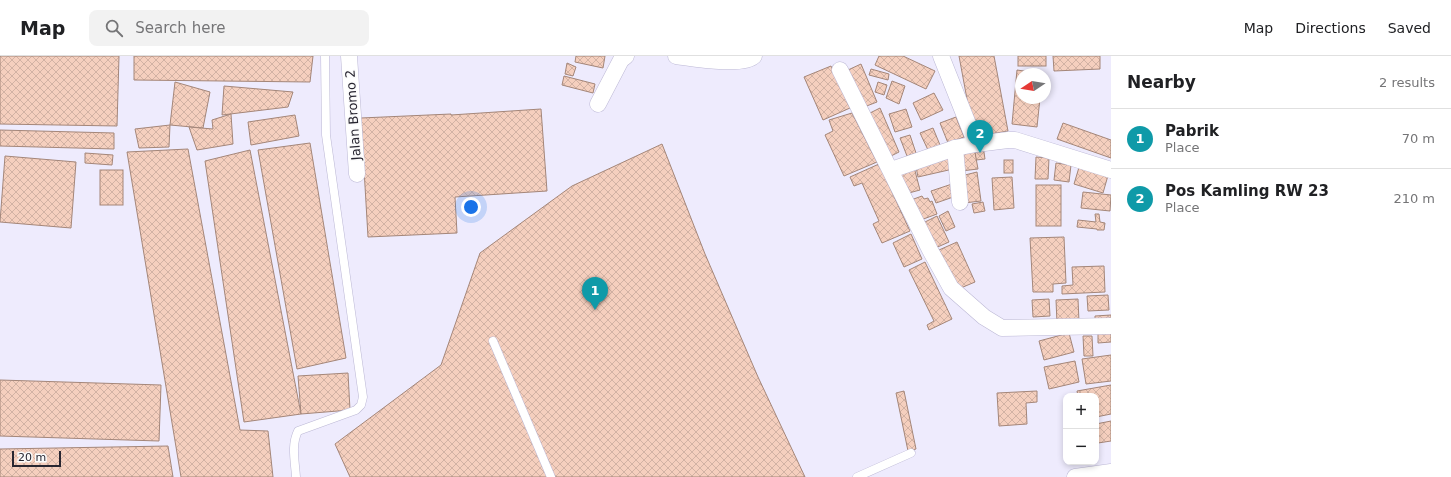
<!DOCTYPE html>
<html lang="en">
<head>
<meta charset="utf-8">
<style>
  :root { --surface:#fff; --page:#f2f2f2; --text:#202124; --muted:#757577; --line:#e0e0e0; --accent:#9c3192 }
  body { margin:0; font-family:"DejaVu Sans",sans-serif; background:var(--page); color:var(--text) }
  .controls { position:absolute; right:12px; bottom:12px; display:grid; overflow:hidden; border-radius:8px; box-shadow:0 2px 6px #0003 }
  .controls button { width:36px; height:36px; display:grid; place-items:center; padding:0; border:0; border-bottom:1px solid var(--line); background:var(--surface); color:var(--text); font:20px sans-serif }
  .compass { position:absolute; left:1015px; top:12px; width:36px; height:36px; border-radius:50%; background:var(--surface); box-shadow:0 2px 6px #0003; rotate:258deg }
  .scale { position:absolute; left:12px; bottom:10px; width:49px; box-sizing:border-box; padding-left:4px; border:2px solid #282631; border-top:0; font-size:11px; line-height:14px; white-space:nowrap; color:#282631; -webkit-text-stroke:3px #fbfbfb; paint-order:stroke }
  .you { position:absolute; left:471px; top:151px; width:14px; height:14px; margin:-10px; border:3px solid #fff; border-radius:50%; background:#1a73e8; box-shadow:0 0 0 6px #1a73e833 }
  .badge { display:grid; place-items:center; width:26px; height:26px; border-radius:50%; background:var(--accent); color:#fff; font-size:13px; font-weight:700 }
  .pin { position:absolute; translate:-50% -33px; filter:drop-shadow(0 1px 2px #0008) }
  .pin::after { content:''; position:absolute; top:21px; width:14px; height:12px; background:inherit; clip-path:polygon(0 0,100% 0,50% 100%) }
  .list { margin:0; padding:0; list-style:none }
  h2 { display:flex; justify-content:space-between; align-items:center; height:52px; margin:0; padding:0 16px; font-size:17px }
  h2 small { font-size:13px; font-weight:400; color:var(--muted) }
  .list li { display:grid; grid-template-columns:26px 1fr auto; gap:12px; align-items:center; box-sizing:border-box; height:60px; padding:0 16px; border-top:1px solid var(--line) }
  .list b { display:block; font-size:15px; white-space:nowrap }
  .list p { margin:0; font-size:13px; white-space:nowrap; color:var(--muted) }
  .list em { font-size:13px; font-style:normal; color:var(--muted) }
  .icon { flex:none; width:22px; height:22px; fill:none; stroke:currentColor; stroke-width:2; stroke-linecap:round; stroke-linejoin:round }
  .map { position:relative; flex:none; width:1111px; height:421px; overflow:hidden }
  header { display:flex; align-items:center; gap:24px; box-sizing:border-box; height:56px; padding:0 20px; background:var(--surface); border-bottom:1px solid var(--line) }
  header strong { font-size:19px }
  nav { display:flex; gap:22px; margin-inline-start:auto; font-size:14px }
  .search { width:280px; height:36px; background:var(--page); display:flex; align-items:center; gap:10px; box-sizing:border-box; padding:0 14px; border-radius:8px; color:var(--muted); font-size:15px }
  main { display:flex }
  aside { flex:1; background:var(--surface) }
  .map>svg:first-child { display:block }
  .building { fill:url(#building-cross-hatch); stroke:#a48679 }
  .lines { fill:none; stroke-linecap:round; stroke-linejoin:round }
  .lane-casing { stroke:#bcb8d5; stroke-width:9 }
  .street-casing { stroke:#bcb8d5; stroke-width:17 }
  .lane { stroke:#fff; stroke-width:8 }
  .street { stroke:#fff; stroke-width:16 }
  .labels { text-anchor:middle; dominant-baseline:central; stroke-width:3; stroke-linejoin:round; paint-order:stroke }
  .street-label { font-size:13px; fill:#282631; stroke:#fbfbfb }
</style>
</head>
<body>
<header>
<strong>Map</strong>
<div class="search"><svg class="icon" aria-label="search" viewBox="0 0 24 24"><circle cx="10" cy="10" r="6"/><path d="M15 15l6 6"/></svg>Search here</div>
<nav><a>Map</a><a>Directions</a><a>Saved</a></nav>
</header>
<main>
<div class="map">
<svg width="1111" height="421" viewBox="0 0 1111 421">
  <defs>
    <pattern id="building-cross-hatch" width="8" height="8" patternUnits="userSpaceOnUse"><rect width="8" height="8" fill="#f5cfbe"/><path d="M0 0l8 8M0 8l8-8" fill="none" stroke="#d2b2a4"/></pattern>
  </defs>
  <rect width="100%" height="100%" fill="#eeebfd"/>
  <g class="building">
    <path d="M0,0H119L117,70L0,68Z"/>
    <path d="M134,0H313L310,26L134,24Z"/>
    <path d="M576,0H605L603,12L575,6Z"/>
    <path d="M879,0H903L935,15L926,33L875,9Z"/>
    <path d="M959,0H994L1008,75L974,81Z"/>
    <rect x="1018" y="0" width="28" height="10"/>
    <path d="M1053,0H1100V13L1054,15Z"/>
    <path d="M567,7L576,11L573,20L565,18Z"/>
    <path d="M861,8L877,46L864,51L848,14Z"/>
    <path d="M831,10L850,52L823,64L804,21Z"/>
    <path d="M871,13L889,18L888,24L869,19Z"/>
    <path d="M1017,14L1043,18H1021V42H1040L1037,71L1012,68Z"/>
    <path d="M564,20L595,28L593,37L562,29Z"/>
    <path d="M892,25L905,30L899,48L886,42Z"/>
    <path d="M175,26L210,36L203,72L170,69Z"/>
    <path d="M878,26L887,29L884,39L875,36Z"/>
    <path d="M224,30L293,36L288,51L222,59Z"/>
    <path d="M934,37L943,54L921,64L913,47Z"/>
    <path d="M880,52L899,96L889,101L870,57Z"/>
    <path d="M541,53L547,135L455,141L457,177L368,181L361,62L451,58V59Z"/>
    <path d="M906,53L912,71L895,76L889,58Z"/>
    <path d="M852,57L877,106L844,120L825,79L833,75L829,64Z"/>
    <path d="M231,58L233,88L197,94L189,71L213,73L212,64Z"/>
    <path d="M295,59L299,80L251,89L248,66Z"/>
    <path d="M956,61L964,81L948,87L940,67Z"/>
    <path d="M1063,67L1111,84V102L1057,83Z"/>
    <path d="M170,69L169,91L139,92L135,73Z"/>
    <path d="M933,72L940,89L928,94L920,77Z"/>
    <path d="M0,74L114,77V93L0,90Z"/>
    <path d="M910,79L916,97L907,100L900,82Z"/>
    <path d="M310,87L346,302L297,313L258,94Z"/>
    <path d="M662,88L705,198L758,321L805,421H350L335,388L441,309L480,197L572,130Z"/>
    <path d="M983,90L985,103L976,104L974,91Z"/>
    <path d="M974,91L978,113L961,115L959,95Z"/>
    <path d="M188,93L240,374L268,375L273,421H181L127,96Z"/>
    <path d="M250,94L301,358L244,366L205,105Z"/>
    <path d="M85,97L113,99L112,109L85,107Z"/>
    <path d="M950,99L953,113L918,121L915,106Z"/>
    <path d="M5,100L76,106L71,172L0,166Z"/>
    <path d="M1036,101L1049,102L1048,123H1035Z"/>
    <rect x="1004" y="104" width="9" height="13"/>
    <path d="M1056,107L1071,109L1069,126L1054,124Z"/>
    <path d="M879,108L910,175L882,187L873,168L879,165L862,127L854,130L850,121Z"/>
    <path d="M1080,108L1109,116L1103,137L1074,128Z"/>
    <path d="M914,111L920,134L905,138L899,115Z"/>
    <rect x="100" y="114" width="23" height="35"/>
    <path d="M977,116L981,145L964,147L961,120Z"/>
    <path d="M1012,121L1014,152L994,154L992,122Z"/>
    <path d="M955,127L959,139L936,147L931,135Z"/>
    <rect x="1036" y="129" width="25" height="41"/>
    <path d="M1083,136L1111,139L1110,155L1081,152Z"/>
    <path d="M922,140L924,143L928,142L930,146L932,145L937,158L918,165L911,144Z"/>
    <path d="M983,146L985,155L974,157L972,148Z"/>
    <path d="M948,155L955,171L946,175L939,160Z"/>
    <path d="M1095,158H1099L1100,166L1105,167L1104,174H1097V173L1077,171L1078,164L1096,166Z"/>
    <path d="M937,160L949,186L933,193L921,168Z"/>
    <path d="M911,178L922,203L904,211L893,187Z"/>
    <path d="M1064,181L1066,227L1053,228V236H1033L1030,182Z"/>
    <path d="M957,186L975,226L956,234L939,194Z"/>
    <path d="M925,206L952,263L929,274L927,269L934,265L909,214Z"/>
    <path d="M1104,210L1105,236L1062,238V230L1073,229L1072,211Z"/>
    <path d="M1108,239L1109,254L1088,255L1087,240Z"/>
    <path d="M1049,243L1050,260L1033,261L1032,244Z"/>
    <path d="M1078,243L1079,266L1057,267L1056,244Z"/>
    <path d="M1111,259V266L1095,267V260Z"/>
    <path d="M1098,275H1111V286L1098,287Z"/>
    <path d="M1069,277L1074,296L1044,304L1039,285Z"/>
    <path d="M1083,280H1092L1093,300H1084Z"/>
    <path d="M1111,299V325L1086,328L1082,303Z"/>
    <path d="M1075,305L1079,326L1049,333L1044,311Z"/>
    <path d="M348,317L350,354L301,358L298,320Z"/>
    <path d="M0,324L161,329L159,385L0,380Z"/>
    <path d="M1111,329V358L1096,361V340H1078L1077,335Z"/>
    <path d="M904,335L916,393L908,395L896,337Z"/>
    <path d="M1037,335V346L1026,347L1027,368L999,370L997,337Z"/>
    <path d="M1111,365V385L1098,387L1096,368Z"/>
    <path d="M168,390L173,421H0V393Z"/>
  </g>
  <g class="lines">
    <defs>
      <g id="lane">
        <path d="M493,285L551,421"/>
        <path d="M296,421C295,405 291,389 298,375L356,354L361,349L363,341L326,79L325,0"/>
        <path d="M857,421L911,397"/>
      </g>
      <g id="street">
        <path d="M349,0L357,118"/>
        <path d="M676,0C692,2 743,11 754,0"/>
        <path d="M941,0L976,88L1008,84H1015L1111,114"/>
        <path d="M840,14L930,194L951,232L984,261L1002,272L1111,270"/>
        <path d="M598,48L621,4L626,0"/>
        <path d="M955,92L960,146"/>
        <path d="M891,114L955,92L976,88"/>
        <path d="M1075,421L1111,416"/>
      </g>
    </defs>
    <use href="#lane" class="lane-casing"/>
    <use href="#street" class="street-casing"/>
    <use href="#lane" class="lane"/>
    <use href="#street" class="street"/>
  </g>
  <g class="labels">
    <g class="street-label">
      <text transform="translate(353 59) rotate(-94)">Jalan Bromo 2</text>
    </g>
  </g>
</svg>
<div class="controls">
<button>+</button>
<button>−</button>
</div>
<svg class="compass" viewBox="-18 -18 36 36"><path d="M0-13l5 13h-10z" fill="#e53935"/><path d="M0 13l5-13h-10z" fill="#757577"/></svg>
<div class="scale">20 m</div>
<div class="you"></div>
<div class="pin badge" style="left:595px;top:254px;background:#0f9aa8">1</div>
<div class="pin badge" style="left:980px;top:97px;background:#0f9aa8">2</div>
</div>
<aside>
<h2>Nearby<small>2 results</small></h2>
<ul class="list">
<li><span class="badge" style="background:#0f9aa8">1</span><div><b>Pabrik</b><p>Place</p></div><em>70 m</em></li>
<li><span class="badge" style="background:#0f9aa8">2</span><div><b>Pos Kamling RW 23</b><p>Place</p></div><em>210 m</em></li>
</ul>
</aside>
</main>
</body>
</html>
